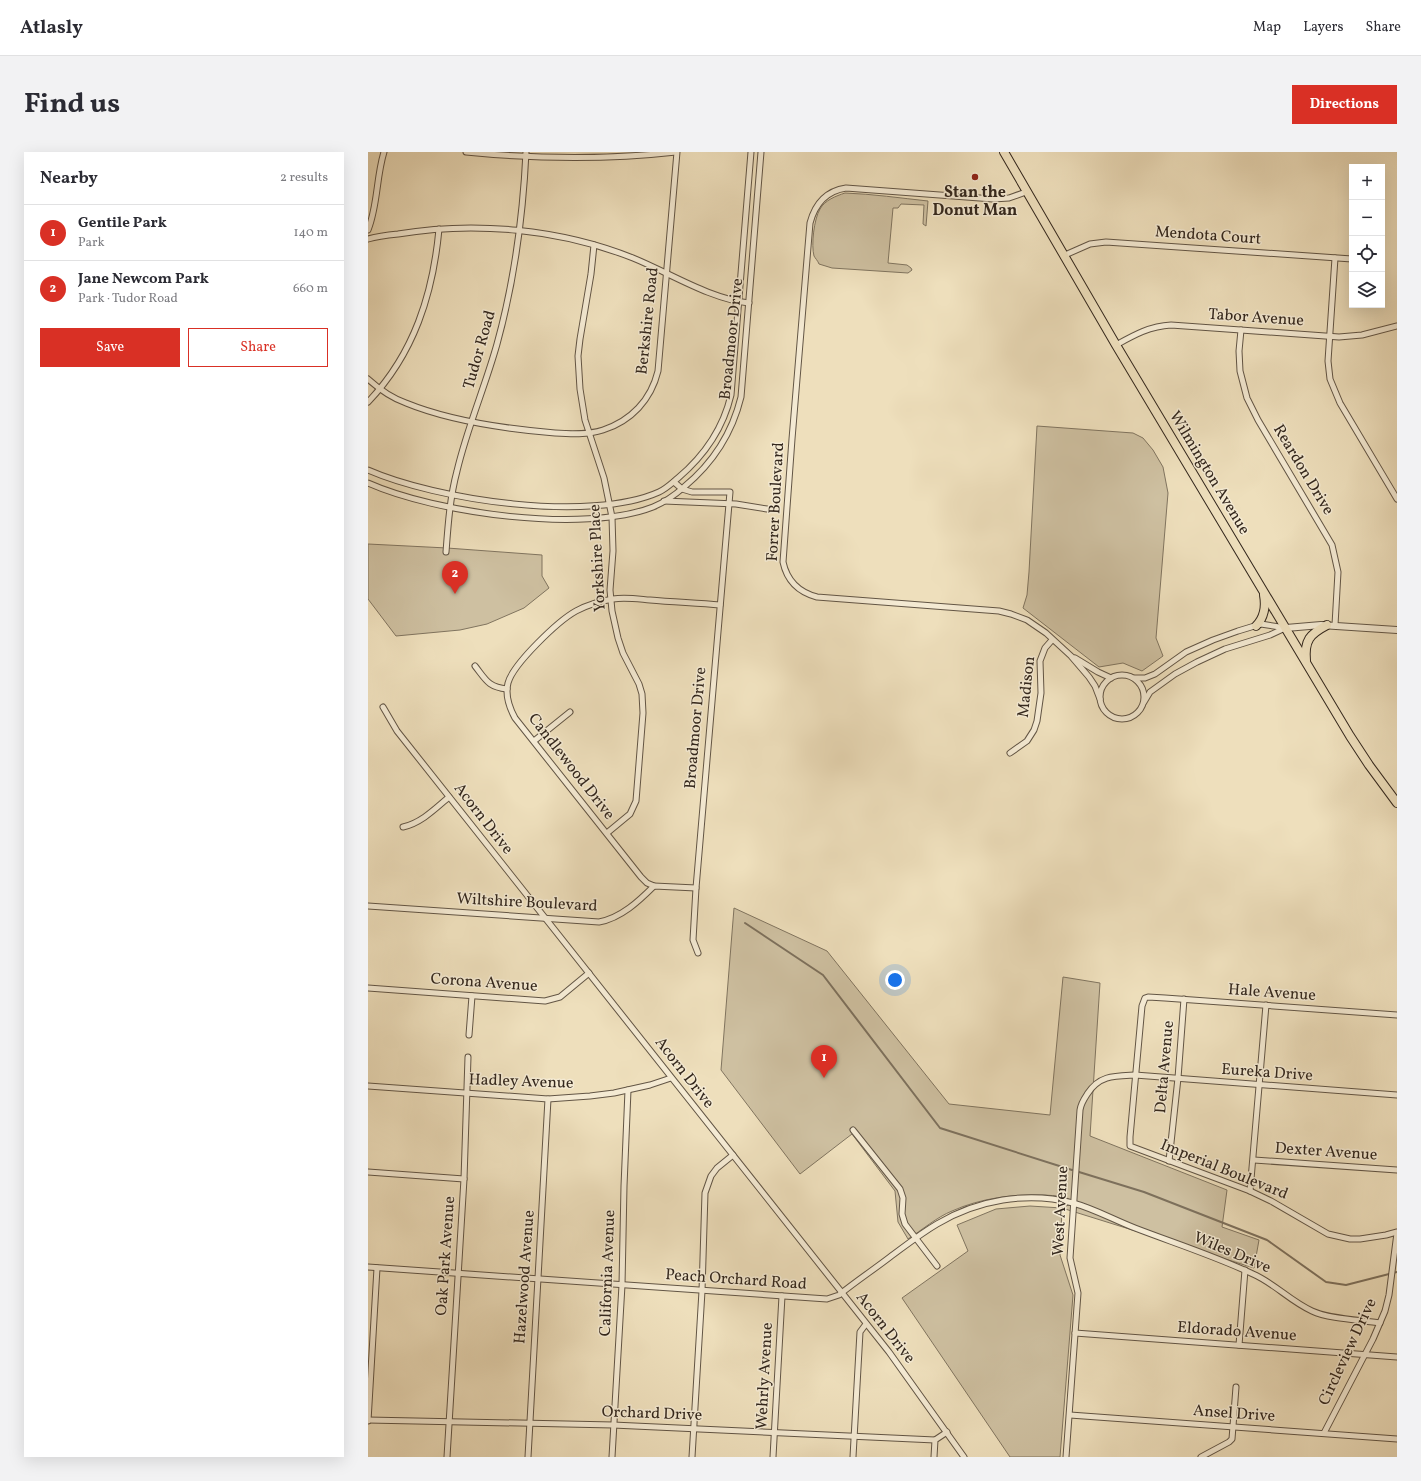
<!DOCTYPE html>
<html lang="en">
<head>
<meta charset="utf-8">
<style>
  :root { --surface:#fff; --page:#f2f2f3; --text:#2b2b33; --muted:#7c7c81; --line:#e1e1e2; --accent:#d93025 }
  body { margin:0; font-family:Vollkorn,serif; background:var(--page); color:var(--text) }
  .controls { position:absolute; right:12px; top:12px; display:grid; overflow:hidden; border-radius:0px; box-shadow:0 4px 16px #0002 }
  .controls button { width:36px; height:36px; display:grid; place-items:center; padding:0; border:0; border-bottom:1px solid var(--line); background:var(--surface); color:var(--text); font:20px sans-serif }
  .you { position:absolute; left:527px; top:828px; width:14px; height:14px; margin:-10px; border:3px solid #fff; border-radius:50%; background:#1a73e8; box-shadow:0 0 0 6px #1a73e833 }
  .badge { display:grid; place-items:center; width:26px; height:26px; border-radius:50%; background:var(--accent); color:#fff; font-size:13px; font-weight:700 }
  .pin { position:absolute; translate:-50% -33px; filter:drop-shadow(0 1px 2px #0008) }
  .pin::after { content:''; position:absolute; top:21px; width:14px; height:12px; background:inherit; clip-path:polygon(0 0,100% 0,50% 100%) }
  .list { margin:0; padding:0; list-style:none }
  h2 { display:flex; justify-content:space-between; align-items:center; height:52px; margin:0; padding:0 16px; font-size:17px }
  h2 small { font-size:13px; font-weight:400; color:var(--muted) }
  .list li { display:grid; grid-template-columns:26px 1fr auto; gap:12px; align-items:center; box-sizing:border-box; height:56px; padding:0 16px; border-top:1px solid var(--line) }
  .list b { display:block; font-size:15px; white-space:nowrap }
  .list p { margin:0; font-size:13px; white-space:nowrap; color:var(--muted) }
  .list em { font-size:13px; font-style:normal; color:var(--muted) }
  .actions { display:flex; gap:8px; padding:12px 16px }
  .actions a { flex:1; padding:9px 0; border:1px solid var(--accent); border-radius:0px; text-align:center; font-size:14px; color:var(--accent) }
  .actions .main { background:var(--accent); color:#fff }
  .icon { flex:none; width:22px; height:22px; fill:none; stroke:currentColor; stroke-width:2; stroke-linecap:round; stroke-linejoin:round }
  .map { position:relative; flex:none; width:1029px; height:1305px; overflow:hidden; border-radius:0px }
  header { display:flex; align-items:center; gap:24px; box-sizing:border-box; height:56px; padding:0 20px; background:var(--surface); border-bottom:1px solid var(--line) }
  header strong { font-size:19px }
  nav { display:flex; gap:22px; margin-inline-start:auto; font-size:14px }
  .intro { display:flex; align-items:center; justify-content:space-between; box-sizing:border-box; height:96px; padding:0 24px }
  h1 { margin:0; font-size:28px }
  .button { padding:10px 18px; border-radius:0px; background:var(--accent); color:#fff; font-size:14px; font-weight:700 }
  main { display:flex; gap:24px; padding:0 24px }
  aside { flex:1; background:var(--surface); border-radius:0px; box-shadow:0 4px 16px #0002 }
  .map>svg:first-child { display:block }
  .green { fill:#cec0a1; stroke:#80745f }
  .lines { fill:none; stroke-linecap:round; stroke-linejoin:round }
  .stream { stroke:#7d705c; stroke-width:2 }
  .minor-casing { stroke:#625545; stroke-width:7 }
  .tertiary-casing { stroke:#625545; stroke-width:8 }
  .primary-casing { stroke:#33271d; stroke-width:10 }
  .minor { stroke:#f4ead3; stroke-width:5 }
  .tertiary { stroke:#f4ead3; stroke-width:6 }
  .primary { stroke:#eedfbc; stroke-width:8 }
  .poi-dot { fill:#8f2418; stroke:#f4ead3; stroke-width:1.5 }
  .labels { text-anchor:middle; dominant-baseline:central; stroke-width:3; stroke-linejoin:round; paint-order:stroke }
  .poi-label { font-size:16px; font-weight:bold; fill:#33271d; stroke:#f4ead3 }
  .street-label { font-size:16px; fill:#33271d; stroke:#f4ead3 }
</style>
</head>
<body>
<header>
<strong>Atlasly</strong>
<nav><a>Map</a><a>Layers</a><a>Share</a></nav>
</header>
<div class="intro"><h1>Find us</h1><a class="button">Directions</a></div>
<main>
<aside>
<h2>Nearby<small>2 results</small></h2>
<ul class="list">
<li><span class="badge">1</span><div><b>Gentile Park</b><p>Park</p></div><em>140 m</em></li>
<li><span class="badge">2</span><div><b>Jane Newcom Park</b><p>Park · Tudor Road</p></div><em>660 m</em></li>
</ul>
<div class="actions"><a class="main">Save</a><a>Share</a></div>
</aside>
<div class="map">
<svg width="1029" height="1305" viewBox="0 0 1029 1305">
  <rect width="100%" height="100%" fill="#eedfbc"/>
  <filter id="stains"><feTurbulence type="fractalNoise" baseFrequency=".005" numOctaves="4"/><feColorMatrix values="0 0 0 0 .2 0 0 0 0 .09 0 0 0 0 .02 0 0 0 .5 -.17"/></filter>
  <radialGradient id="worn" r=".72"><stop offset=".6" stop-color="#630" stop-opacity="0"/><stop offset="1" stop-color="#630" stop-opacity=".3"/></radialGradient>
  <g class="green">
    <path d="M477,41C505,42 532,46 560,49L558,74L555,72L556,53L533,52L530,56H525L520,111L539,113L543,116L544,118L540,121L464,116L451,112C450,109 447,106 446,104C443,93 446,67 452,57C457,48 468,44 477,41Z"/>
    <path d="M669,274L765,281L775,286L785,298L795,315L800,341L788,486L795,504L774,519L755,511L731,515L655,456L659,443L661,420Z"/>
    <path d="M0,392L79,396L174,403V424L181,436L156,456L119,472L92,478L28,484L0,447Z"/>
    <path d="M366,756L459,799L581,952L682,963L695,825L732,831L722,984L859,1038L854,1075L891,1088L886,1116L694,1056L692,1103L705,1143L692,1305H642L534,1146L600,1099L589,1073L628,1057L662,1054L694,1056L705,1051C700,1043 686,1044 677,1043C645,1042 613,1046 584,1059C569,1065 554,1078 540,1087L530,1070L527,1039L484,982L432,1022L353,918Z"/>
  </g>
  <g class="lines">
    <g class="stream">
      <path d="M377,771L455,823L572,976L704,1018"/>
      <path d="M711,1020L776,1040L899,1088L958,1130L978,1133L1029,1120"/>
    </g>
    <defs>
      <g id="minor">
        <path d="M98,0C168,7 238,8 308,0"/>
        <path d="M658,40L641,46L625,47L478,36C458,39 447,52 442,71L424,287L415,410C419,429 430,440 449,445L631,459L643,462L659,468L678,481L703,504L721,525L727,534L732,547"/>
        <path d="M0,78C10,53 8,26 16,0"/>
        <path d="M0,87C10,84 20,83 30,82C107,69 192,77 265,106C302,121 342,147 381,151"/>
        <path d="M226,93L223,122L212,187L210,204L212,237L217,268L236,326L244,365L245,399L242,438L244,459L250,486L255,501L271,532L274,542L275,561L268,649L262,662L239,681"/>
        <path d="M697,103L722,92L738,90L984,107"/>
        <path d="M967,106L960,209L962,227L972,251L1029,347"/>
        <path d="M873,178L871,199L872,219L879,246L890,268L964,393L970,420L967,473"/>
        <path d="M748,193C766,183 782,174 803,173L971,185L994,183L1029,174"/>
        <path d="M0,227C11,237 24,246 38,251C82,269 139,277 187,281C202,282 220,283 235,278C263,269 283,248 290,219L309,0"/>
        <path d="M0,250C46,202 65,142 71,77"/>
        <path d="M0,318C68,348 222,371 291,340C298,337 304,331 310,326C336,304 355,277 363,243L383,0"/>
        <path d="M306,330L314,337L324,340H362L328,736L325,788L330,801"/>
        <path d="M0,331C67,361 216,382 285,355C297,350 307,343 316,335C345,311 364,282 373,245L393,0"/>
        <path d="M296,349L368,352L399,357"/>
        <path d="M78,400C80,373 82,345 89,319C99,276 117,235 129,192C146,130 155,64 158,0"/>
        <path d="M707,506L730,520L743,526"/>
        <path d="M107,514C118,528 120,535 139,537"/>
        <circle cx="754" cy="545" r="22"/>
        <path d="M766,526H777L787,522L818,500L845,488L870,479L893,472L918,476"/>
        <path d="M776,550L782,540L807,522L829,510L857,497L902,483L917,476"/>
        <path d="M15,555L29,579L521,1200L596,1305"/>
        <path d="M166,589L202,560"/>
        <path d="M642,601L659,589L666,578L669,569L673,541L672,509L677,496L684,488"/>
        <path d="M35,675C53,671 67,657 81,645"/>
        <path d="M286,734L279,731L273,725L147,566C141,555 137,543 140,531C145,512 190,469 208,459C219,453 233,449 245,447C257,445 270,447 282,448C305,450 328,451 352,453"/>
        <path d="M0,754L231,770C253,766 271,749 286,734L328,736"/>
        <path d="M0,836L177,849L192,845L221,821"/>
        <path d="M1029,863L797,846L780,845L777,846L774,854L762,985V994L882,1039L903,1049L960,1082L982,1087H992L1018,1083L1029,1080"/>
        <path d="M101,883L104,844"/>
        <path d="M0,934L180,947L222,944L246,941L282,933L303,926"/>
        <path d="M485,978L532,1037L535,1046L534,1062L537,1072L569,1114"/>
        <path d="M886,1008L1029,1018"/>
        <path d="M801,1009L810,926L816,847"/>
        <path d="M0,1020L96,1027"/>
        <path d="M882,1039L898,853"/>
        <path d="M0,1115L459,1147L471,1143C487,1130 505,1118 522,1105C537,1094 552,1082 569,1072C609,1048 659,1039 705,1051C727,1057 746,1068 767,1076C806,1091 847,1104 885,1122C906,1131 922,1149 944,1159C961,1167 992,1168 1012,1171"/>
        <path d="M707,1181L1029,1205"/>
        <path d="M871,1193L877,1118"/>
        <path d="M702,1263L1029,1287"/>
        <path d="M0,1268L245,1273L567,1288"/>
        <path d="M0,1269L9,1116"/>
        <path d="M956,1281L1005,1187L1017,1159L1021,1143L1029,1081"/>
        <path d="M79,1305L96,1027L100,905"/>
        <path d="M160,1305L180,947"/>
        <path d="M244,1305L254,1133L256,1034L260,938"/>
        <path d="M324,1305L334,1139L337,1041L343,1024L349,1016L365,1003"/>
        <path d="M405,1305L414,1144"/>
        <path d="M485,1305L492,1180L498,1172"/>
        <path d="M566,1305L567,1288L579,1280"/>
        <path d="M698,1305L710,1141L702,1106L712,958C713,951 716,947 720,941C732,923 747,924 767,923L1029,943"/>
        <path d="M833,1305L861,1290L864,1287L868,1235"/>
      </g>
      <path id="tertiary" d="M918,476L953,473L1029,478"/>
      <g id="primary">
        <path d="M636,0L748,193L982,584L1001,613L1029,651"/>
        <path d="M888,474C896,466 898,454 896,443"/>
        <path d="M938,509C936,488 942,482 959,473"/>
      </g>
    </defs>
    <use href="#minor" class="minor-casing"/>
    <use href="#tertiary" class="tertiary-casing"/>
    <use href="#primary" class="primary-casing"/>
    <use href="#minor" class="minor"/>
    <use href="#tertiary" class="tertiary"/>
    <use href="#primary" class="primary"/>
  </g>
  <circle class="poi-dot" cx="607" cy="25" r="4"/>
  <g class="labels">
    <g class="poi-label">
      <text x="607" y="41">Stan the<tspan x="607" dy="18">Donut Man</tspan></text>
    </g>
    <g class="street-label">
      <text transform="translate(840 84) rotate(4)">Mendota Court</text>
      <text transform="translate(888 166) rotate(4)">Tabor Avenue</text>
      <text transform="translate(280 169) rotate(-84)">Berkshire Road</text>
      <text transform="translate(364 187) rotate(-84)">Broadmoor Drive</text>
      <text transform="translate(112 198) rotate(-74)">Tudor Road</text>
      <text transform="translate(935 318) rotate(59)">Reardon Drive</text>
      <text transform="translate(841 321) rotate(59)">Wilmington Avenue</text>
      <text transform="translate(408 350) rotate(-87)">Forrer Boulevard</text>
      <text transform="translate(230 406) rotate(-93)">Yorkshire Place</text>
      <text transform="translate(659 535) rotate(-84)">Madison</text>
      <text transform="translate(328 576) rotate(-85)">Broadmoor Drive</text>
      <text transform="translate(203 615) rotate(52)">Candlewood Drive</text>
      <text transform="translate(115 667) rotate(52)">Acorn Drive</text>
      <text transform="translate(159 751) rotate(3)">Wiltshire Boulevard</text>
      <text transform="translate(116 831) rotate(4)">Corona Avenue</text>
      <text transform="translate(904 841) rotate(4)">Hale Avenue</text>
      <text transform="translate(797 915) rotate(-85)">Delta Avenue</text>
      <text transform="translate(316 921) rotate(52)">Acorn Drive</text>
      <text transform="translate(899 921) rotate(4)">Eureka Drive</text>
      <text transform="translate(153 930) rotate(2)">Hadley Avenue</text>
      <text transform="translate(958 1000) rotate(4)">Dexter Avenue</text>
      <text transform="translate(856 1018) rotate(22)">Imperial Boulevard</text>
      <text transform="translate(693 1059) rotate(-87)">West Avenue</text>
      <text transform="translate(864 1101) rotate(23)">Wiles Drive</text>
      <text transform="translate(78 1104) rotate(-86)">Oak Park Avenue</text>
      <text transform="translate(240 1121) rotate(-88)">California Avenue</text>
      <text transform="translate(157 1125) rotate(-86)">Hazelwood Avenue</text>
      <text transform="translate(368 1128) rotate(4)">Peach Orchard Road</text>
      <text transform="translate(517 1176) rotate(52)">Acorn Drive</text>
      <text transform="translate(869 1180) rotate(4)">Eldorado Avenue</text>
      <text transform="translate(980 1200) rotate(-65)">Circleview Drive</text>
      <text transform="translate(397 1224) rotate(-87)">Wehrly Avenue</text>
      <text transform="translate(284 1262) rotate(2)">Orchard Drive</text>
      <text transform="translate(866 1262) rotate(4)">Ansel Drive</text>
    </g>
  </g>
  <rect width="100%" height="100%" filter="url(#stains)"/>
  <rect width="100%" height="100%" fill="url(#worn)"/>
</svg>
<div class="controls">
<button>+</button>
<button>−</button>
<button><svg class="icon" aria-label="locate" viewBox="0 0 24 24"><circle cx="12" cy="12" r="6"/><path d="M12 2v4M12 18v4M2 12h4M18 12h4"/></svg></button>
<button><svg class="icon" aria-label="layers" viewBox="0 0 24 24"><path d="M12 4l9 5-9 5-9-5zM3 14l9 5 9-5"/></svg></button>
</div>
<div class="you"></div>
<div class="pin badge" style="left:456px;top:926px">1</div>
<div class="pin badge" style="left:87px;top:442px">2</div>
</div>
</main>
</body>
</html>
